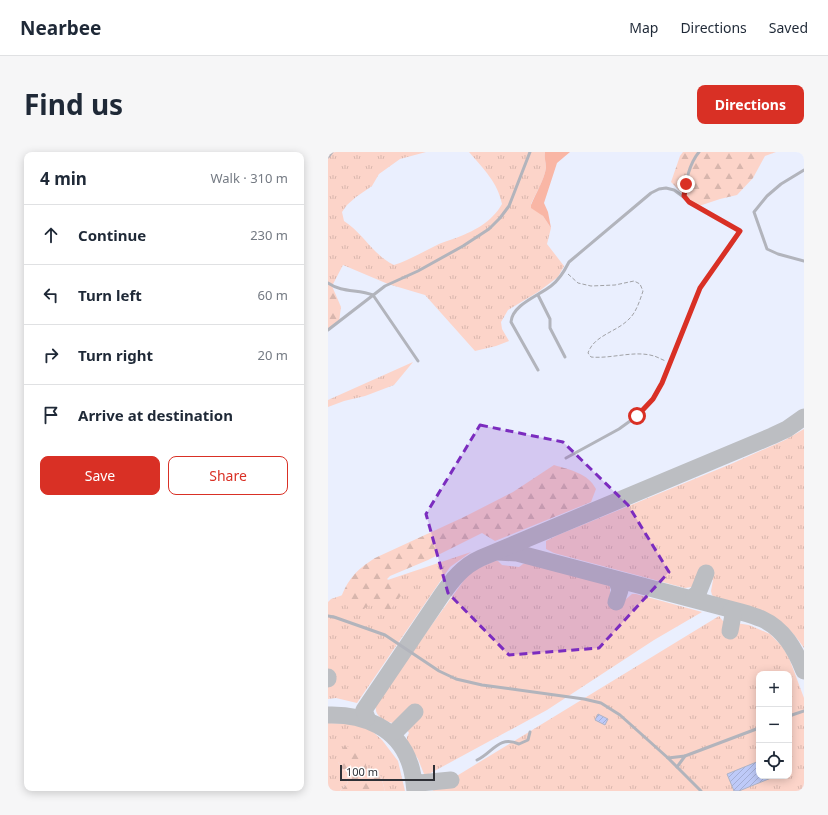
<!DOCTYPE html>
<html lang="en">
<head>
<meta charset="utf-8">
<style>
  :root { --surface:#fff; --page:#f6f6f7; --text:#1f2937; --muted:#747a83; --line:#e0e1e3; --accent:#d93025 }
  body { margin:0; font-family:"Noto Sans",sans-serif; background:var(--page); color:var(--text) }
  .controls { position:absolute; right:12px; bottom:12px; display:grid; overflow:hidden; border-radius:8px; box-shadow:0 2px 10px #0003 }
  .controls button { width:36px; height:36px; display:grid; place-items:center; padding:0; border:0; border-bottom:1px solid var(--line); background:var(--surface); color:var(--text); font:20px sans-serif }
  .scale { position:absolute; left:12px; bottom:10px; width:95px; box-sizing:border-box; padding-left:4px; border:2px solid #2e3036; border-top:0; font-size:11px; line-height:14px; white-space:nowrap; color:#2e3036; -webkit-text-stroke:3px #fff; paint-order:stroke }
  .stop { position:absolute; width:12px; height:12px; margin:-9px; border:3px solid #d93025; border-radius:50%; background:#fff }
  .stop.end { background:#d93025; border-color:#fff; box-shadow:0 1px 4px #0008 }
  .list { margin:0; padding:0; list-style:none }
  h2 { display:flex; justify-content:space-between; align-items:center; height:52px; margin:0; padding:0 16px; font-size:17px }
  h2 small { font-size:13px; font-weight:400; color:var(--muted) }
  .list li { display:grid; grid-template-columns:26px 1fr auto; gap:12px; align-items:center; box-sizing:border-box; height:60px; padding:0 16px; border-top:1px solid var(--line) }
  .list b { display:block; font-size:15px; white-space:nowrap }
  .list em { font-size:13px; font-style:normal; color:var(--muted) }
  .actions { display:flex; gap:8px; padding:12px 16px }
  .actions a { flex:1; padding:9px 0; border:1px solid var(--accent); border-radius:8px; text-align:center; font-size:14px; color:var(--accent) }
  .actions .main { background:var(--accent); color:#fff }
  .icon { flex:none; width:22px; height:22px; fill:none; stroke:currentColor; stroke-width:2; stroke-linecap:round; stroke-linejoin:round }
  .map { position:relative; flex:none; width:476px; height:639px; overflow:hidden; border-radius:8px }
  header { display:flex; align-items:center; gap:24px; box-sizing:border-box; height:56px; padding:0 20px; background:var(--surface); border-bottom:1px solid var(--line) }
  header strong { font-size:19px }
  nav { display:flex; gap:22px; margin-inline-start:auto; font-size:14px }
  .intro { display:flex; align-items:center; justify-content:space-between; box-sizing:border-box; height:96px; padding:0 24px }
  h1 { margin:0; font-size:28px }
  .button { padding:10px 18px; border-radius:8px; background:var(--accent); color:#fff; font-size:14px; font-weight:700 }
  main { display:flex; gap:24px; padding:0 24px }
  aside { flex:1; background:var(--surface); border-radius:8px; box-shadow:0 2px 10px #0003 }
  .map>svg:first-child { display:block }
  .built { fill:#eaeffe; fill-rule:evenodd }
  .grass { fill:url(#grass-tufts); fill-rule:evenodd }
  .forest { fill:url(#forest-firs) }
  .water { fill:#f9b6a5 }
  .lines { fill:none; stroke-linecap:round; stroke-linejoin:round }
  .taxiway { stroke:#bcbec2; stroke-width:17 }
  .building { fill:url(#building-hatch); stroke:#afb3c5 }
  .path { stroke:#a1a2a6; stroke-width:1; stroke-dasharray:4 2; stroke-linecap:butt }
  .lane { stroke:#b2b4bc; stroke-width:3 }
  .route { stroke:#d93025; stroke-width:5 }
  .marked { fill:#7b2cbf; fill-opacity:0.2; stroke:#7b2cbf; stroke-width:3; stroke-dasharray:8 5; stroke-linejoin:round }
</style>
</head>
<body>
<header>
<strong>Nearbee</strong>
<nav><a>Map</a><a>Directions</a><a>Saved</a></nav>
</header>
<div class="intro"><h1>Find us</h1><a class="button">Directions</a></div>
<main>
<aside>
<h2>4 min<small>Walk · 310 m</small></h2>
<ul class="list">
<li><svg class="icon" aria-label="ahead" viewBox="0 0 24 24"><path d="M12 20V5M6 11l6-6 6 6"/></svg><div><b>Continue</b></div><em>230 m</em></li>
<li><svg class="icon" aria-label="left" viewBox="0 0 24 24"><path d="M17 20v-9H6M10 6l-5 5 5 5"/></svg><div><b>Turn left</b></div><em>60 m</em></li>
<li><svg class="icon" aria-label="right" viewBox="0 0 24 24"><path d="M7 20v-9h11M14 6l5 5-5 5"/></svg><div><b>Turn right</b></div><em>20 m</em></li>
<li><svg class="icon" aria-label="arrive" viewBox="0 0 24 24"><path d="M6 21V4h12l-3 4 3 4H6"/></svg><div><b>Arrive at destination</b></div></li>
</ul>
<div class="actions"><a class="main">Save</a><a>Share</a></div>
</aside>
<div class="map">
<svg width="476" height="639" viewBox="0 0 476 639">
  <defs>
    <pattern id="grass-tufts" width="24" height="20" patternUnits="userSpaceOnUse"><rect width="24" height="20" fill="#fcd4c9"/><path d="M3 7l-1-3M5 7V3M7 7l1-3M15 17l-1-3M17 17v-4M19 17l1-3" fill="none" stroke="#d8b6ad"/></pattern>
    <pattern id="forest-firs" width="22" height="20" patternUnits="userSpaceOnUse"><rect width="22" height="20" fill="#fcd4c9"/><path d="M5 1l3.5 6h-7zM16 11l3.5 6h-7z" fill="#d8b6ad"/></pattern>
    <pattern id="building-hatch" width="6" height="6" patternUnits="userSpaceOnUse"><rect width="6" height="6" fill="#becaf8"/><path d="M-1 1l2-2M0 6l6-6M5 7l2-2" fill="none" stroke="#a4aed5"/></pattern>
  </defs>
  <rect width="100%" height="100%" fill="#fafbfe"/>
  <path class="built" d="M0,0H476V639H0ZM431,522H461V624H431Z"/>
  <g class="grass">
    <path d="M0,0H98L72,7L51,22L44,34L28,45L19,53L14,60L16,69C35,81 45,103 66,113C82,108 96,99 111,92C115,90 120,89 125,87C145,80 164,70 174,52C170,31 155,16 141,0H217C216,6 218,10 218,16C216,28 208,41 203,52L215,64L223,76L219,92L236,114L230,125L210,140L180,158L173,170L174,177L181,189L168,194L147,199L97,143L60,132L15,113L4,134L0,131Z"/>
    <path d="M85,210L66,233L37,244L16,249L0,255V248Z"/>
    <path d="M476,277V496C451,459 429,456 388,446L384,443L383,439L385,428L369,423L364,435L357,436L226,401L218,397V389L230,383L403,312L457,288Z"/>
    <path d="M143,400L122,415L29,551L8,546L0,547V450L3,447Z"/>
    <path d="M167,409H170L174,413L191,415L195,412L201,411L280,432L282,435V444L297,448L304,442H308L374,460L326,488L219,558L99,623L96,622L90,607L79,590V585L81,581L72,566L65,571C56,569 46,564 48,554L87,496L139,424L146,418Z"/>
    <path d="M391,464L395,469L421,473L442,482L454,494L461,506L476,546V639H104ZM431,522H461V624H431Z"/>
    <path d="M0,571L26,572L43,578L54,588L70,609L77,639H57L53,624L39,621L10,610L16,619L20,631L12,639H0Z"/>
  </g>
  <g class="forest">
    <path d="M355,0H448L437,4L425,26L409,43L392,47L371,54L355,42L343,30L352,4Z"/>
    <path d="M0,131L4,134L13,155L11,170L0,178Z"/>
    <path d="M226,313C242,318 260,321 268,337L263,350L167,389L154,381L100,408L62,424L59,427L62,429L72,427L78,437L59,462L54,459L48,450L37,456L32,463L21,458L18,450L12,448C20,427 28,418 47,406L136,365L185,340Z"/>
    <path d="M16,594L36,597L39,621L53,624L57,639H12L20,631L16,619L10,610Z"/>
  </g>
  <path class="water" d="M217,0H242L229,11L216,51L220,60L223,76L215,64L203,56V53C208,41 216,28 218,16C218,10 216,6 217,0Z"/>
  <g class="lines">
    <g class="taxiway">
      <path d="M170,400L189,401L413,460C420,462 427,464 434,467C456,477 467,497 476,519"/>
      <path d="M366,444L370,441L378,421"/>
      <path d="M288,450L292,438L289,429"/>
      <path d="M402,479L405,463L403,459"/>
      <path d="M0,527V525"/>
      <path d="M0,563C35,562 70,575 82,612C85,620 86,630 87,639"/>
      <path d="M39,566L36,558L113,444C124,428 135,414 153,406L444,284L459,277L476,265"/>
      <path d="M64,580L68,579L87,560"/>
      <path d="M88,629L92,631L123,628"/>
    </g>
  </g>
  <g class="building">
    <path d="M270,562L280,567L277,573L267,568Z"/>
    <path d="M431,609V624H448L411,639H406L399,622Z"/>
  </g>
  <g class="lines">
    <path class="path" d="M240,122L250,131L263,134L287,133L306,129L312,132L315,139C312,148 308,161 301,167C289,180 266,183 260,201L263,205C284,207 306,198 326,204C330,205 334,208 338,209"/>
    <g class="lane">
      <path d="M0,5L4,0"/>
      <path d="M476,18L453,32L439,44L426,60L439,97L450,102L476,109"/>
      <path d="M356,44C358,29 361,12 371,0"/>
      <path d="M0,131C14,141 30,137 45,143L90,209"/>
      <path d="M210,143L222,167V176L237,205"/>
      <path d="M0,178L57,134L90,119L135,94L161,77L172,66L181,54L202,0"/>
      <path d="M210,218L183,170C184,153 210,144 223,134C231,128 237,118 241,110L323,41L331,37L338,36L346,38L361,49L412,79C401,100 385,116 372,136L334,231L325,247L309,264L291,277L238,306"/>
      <path d="M0,464L6,465L57,483L111,519L128,527L154,533L256,547L273,551L292,563L340,606"/>
      <path d="M461,564L476,559"/>
      <path d="M149,608C165,601 170,583 191,592L200,588L202,580"/>
      <path d="M349,615L340,606L357,604"/>
      <path d="M373,639L349,615L357,604L431,576"/>
    </g>
  </g>
  <g class="lines">
    <path class="route" d="M309,264L325,247L334,231L372,136L412,79L361,50L356,44L358,32"/>
  </g>
  <path class="marked" d="M152,273L235,290L300,353L341,420L271,496L181,503L120,441L98,362Z"/>
</svg>
<div class="controls">
<button>+</button>
<button>−</button>
<button><svg class="icon" aria-label="locate" viewBox="0 0 24 24"><circle cx="12" cy="12" r="6"/><path d="M12 2v4M12 18v4M2 12h4M18 12h4"/></svg></button>
</div>
<div class="scale">100 m</div>
<div class="stop" style="left:309px;top:264px"></div>
<div class="stop end" style="left:358px;top:32px"></div>
</div>
</main>
</body>
</html>
